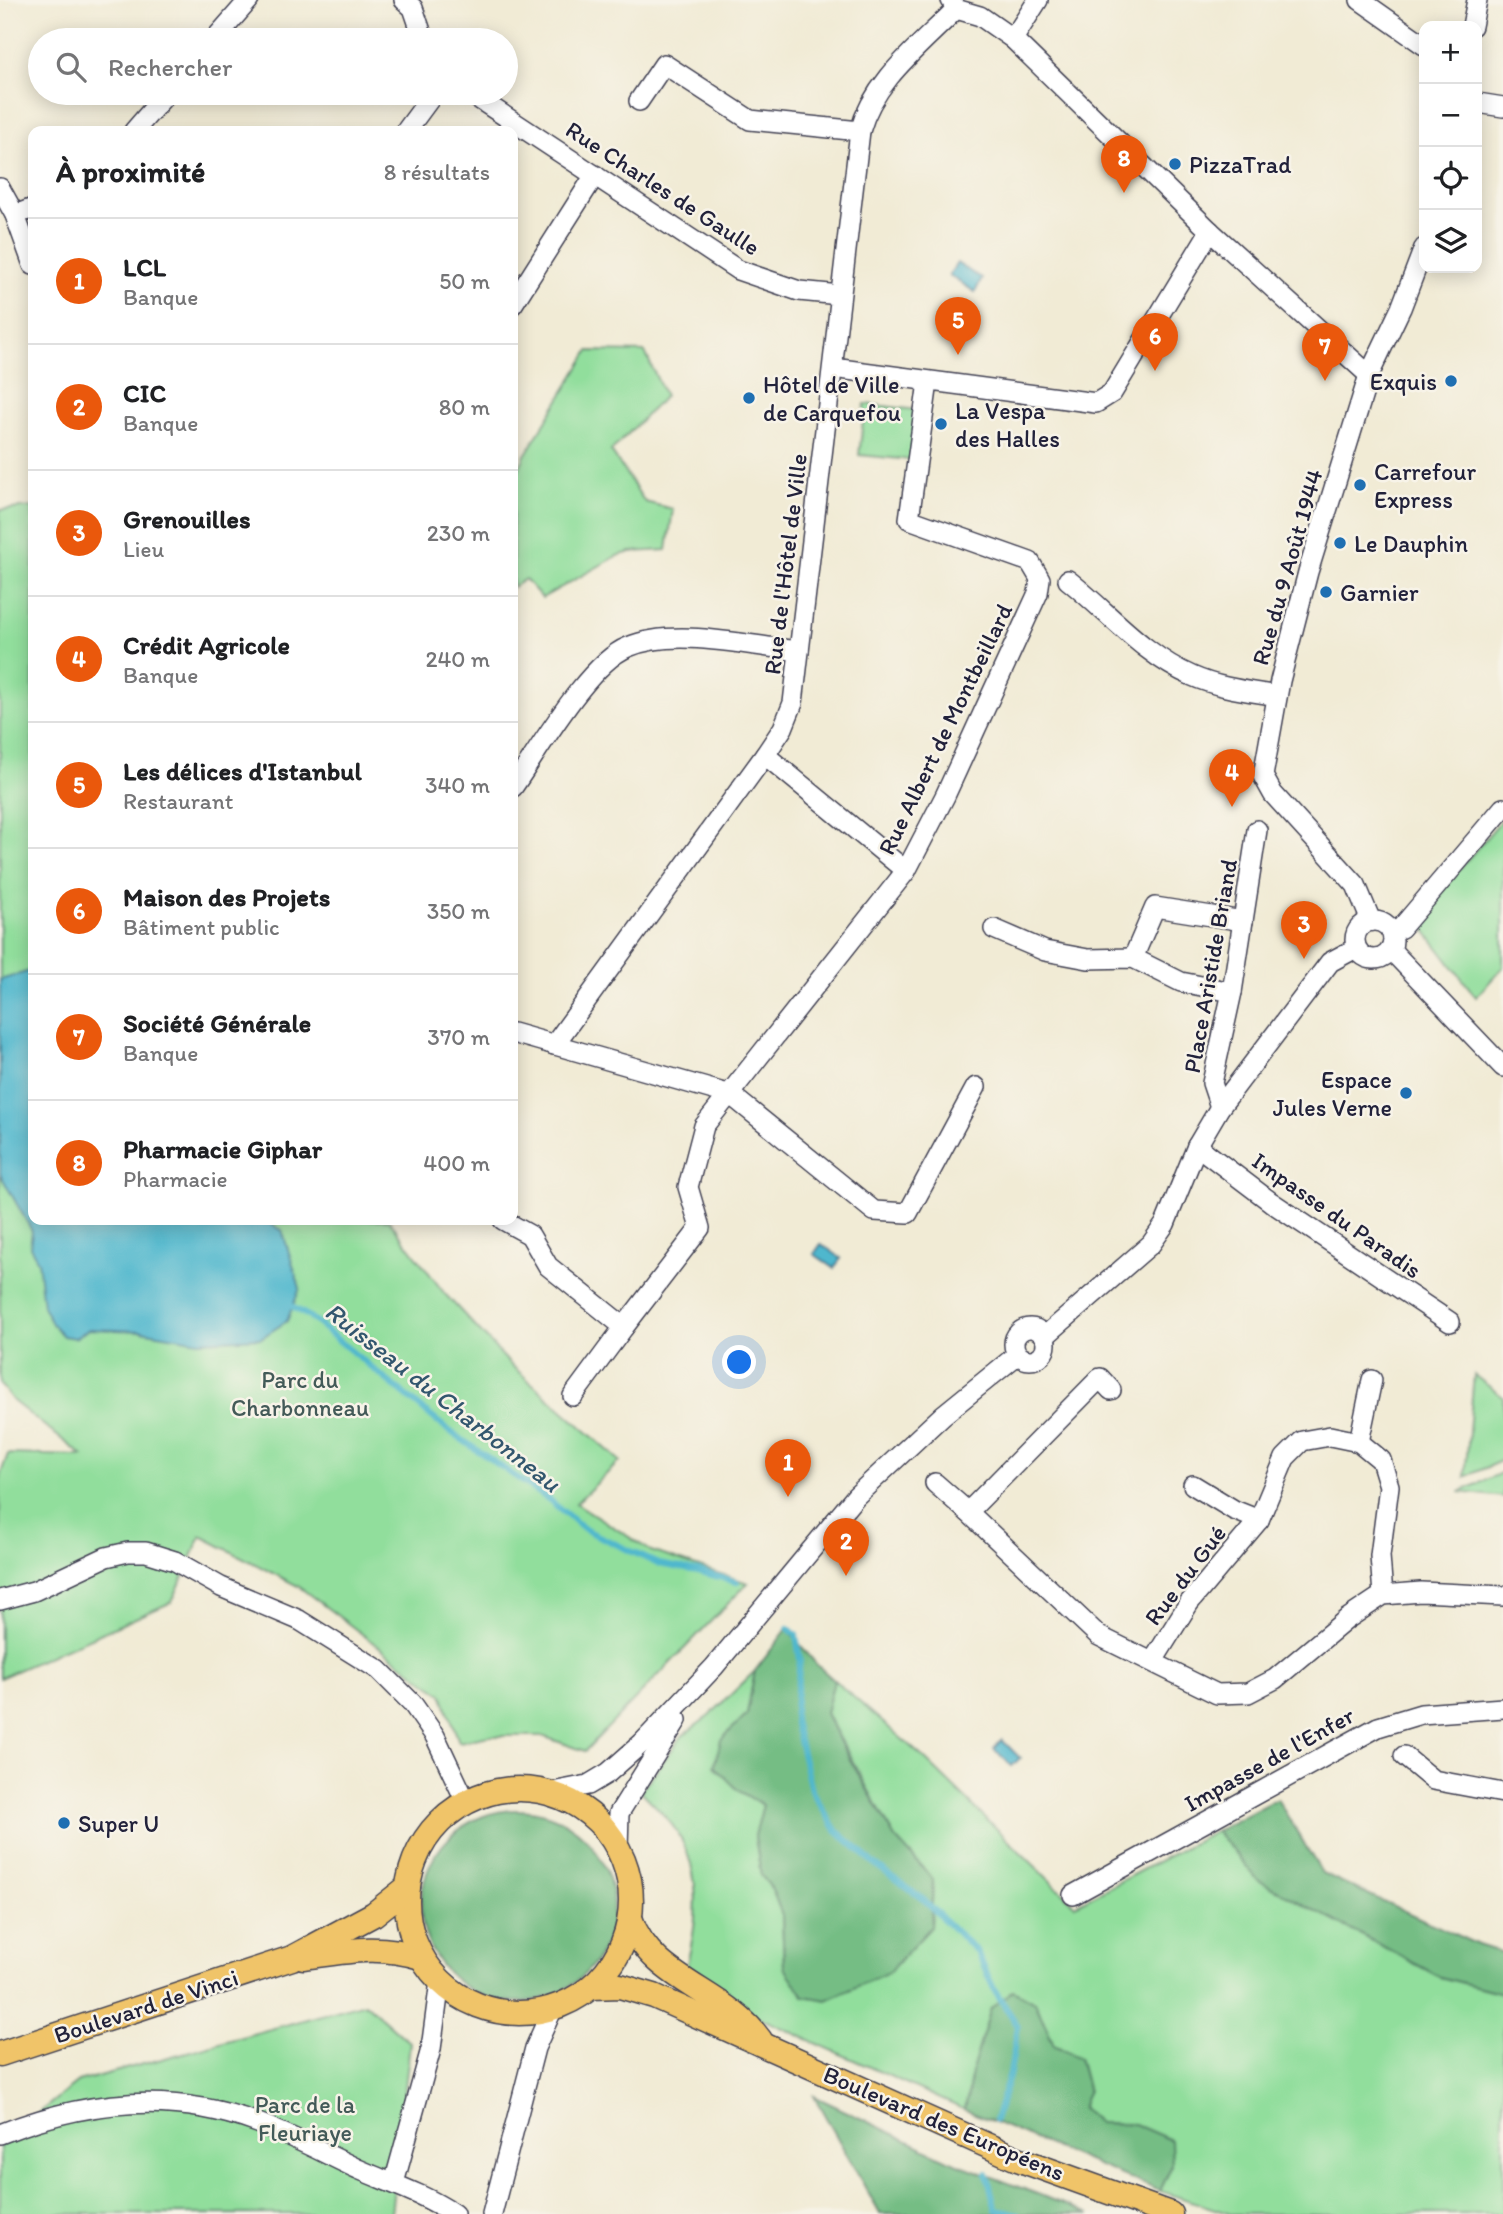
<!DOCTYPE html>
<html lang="fr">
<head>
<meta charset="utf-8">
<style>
  :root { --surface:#fff; --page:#f6f6f6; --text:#202124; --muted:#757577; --line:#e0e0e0; --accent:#ea580c }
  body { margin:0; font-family:Itim,sans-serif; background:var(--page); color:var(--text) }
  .controls { position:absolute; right:21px; top:21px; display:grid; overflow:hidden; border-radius:14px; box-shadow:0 4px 18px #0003 }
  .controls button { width:63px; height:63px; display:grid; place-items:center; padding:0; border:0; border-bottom:2px solid var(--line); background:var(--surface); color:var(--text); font:35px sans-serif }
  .you { position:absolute; left:740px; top:1363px; width:24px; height:24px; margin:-18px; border:5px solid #fff; border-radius:50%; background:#1a73e8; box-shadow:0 0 0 10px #1a73e833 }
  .badge { display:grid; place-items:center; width:46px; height:46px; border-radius:50%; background:var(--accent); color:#fff; font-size:23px; font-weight:700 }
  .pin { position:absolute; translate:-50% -58px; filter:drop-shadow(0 2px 4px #0008) }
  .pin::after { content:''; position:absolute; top:37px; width:24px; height:21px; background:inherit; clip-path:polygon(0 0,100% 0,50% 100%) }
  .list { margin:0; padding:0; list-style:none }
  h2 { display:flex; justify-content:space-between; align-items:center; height:91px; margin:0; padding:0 28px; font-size:30px }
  h2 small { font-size:23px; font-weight:400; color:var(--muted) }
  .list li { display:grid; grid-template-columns:46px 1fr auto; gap:21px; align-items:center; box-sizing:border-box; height:126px; padding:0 28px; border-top:2px solid var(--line) }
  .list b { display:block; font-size:26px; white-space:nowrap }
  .list p { margin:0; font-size:23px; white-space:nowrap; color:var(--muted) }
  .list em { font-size:23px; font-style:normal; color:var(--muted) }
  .icon { flex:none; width:38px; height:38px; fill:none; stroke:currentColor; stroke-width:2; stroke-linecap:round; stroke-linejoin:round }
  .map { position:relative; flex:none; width:1503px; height:2214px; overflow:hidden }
  .search { position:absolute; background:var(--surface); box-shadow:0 4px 18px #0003; left:28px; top:28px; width:490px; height:77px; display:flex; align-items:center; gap:18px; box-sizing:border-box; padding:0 24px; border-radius:38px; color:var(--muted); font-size:26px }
  .panel { position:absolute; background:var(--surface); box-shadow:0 4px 18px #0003; left:28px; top:126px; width:490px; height:1099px; border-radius:14px }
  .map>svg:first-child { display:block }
  .green { fill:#91de9c; stroke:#5a806c; stroke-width:2 }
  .forest { fill:#74bd84; stroke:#4b7060; stroke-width:2 }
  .water { fill:#4fb7cd; stroke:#386c84; stroke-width:2 }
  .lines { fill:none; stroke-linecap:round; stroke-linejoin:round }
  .stream { stroke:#4fb7cd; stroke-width:6 }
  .minor-casing { stroke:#414052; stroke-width:22 }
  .major-casing { stroke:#414052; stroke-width:27 }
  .minor { stroke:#fff; stroke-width:19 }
  .major { stroke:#f0c469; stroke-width:24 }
  .poi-dot { fill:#1f6fb2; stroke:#f7f3e8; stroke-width:2.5 }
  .labels { text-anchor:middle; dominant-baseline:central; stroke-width:5; stroke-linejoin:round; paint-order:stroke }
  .poi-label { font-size:24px; fill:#22223b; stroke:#f7f3e8; text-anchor:start }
  .street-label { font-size:24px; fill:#22223b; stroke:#f7f3e8 }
  .park-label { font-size:24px; fill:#435a58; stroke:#f7f3e8 }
  .water-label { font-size:26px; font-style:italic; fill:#32566e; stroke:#f7f3e8 }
</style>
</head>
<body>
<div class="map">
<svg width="1503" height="2214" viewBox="0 0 1503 2214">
  <rect width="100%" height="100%" fill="#f7f3e8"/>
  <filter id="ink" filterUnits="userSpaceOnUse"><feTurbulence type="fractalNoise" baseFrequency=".0143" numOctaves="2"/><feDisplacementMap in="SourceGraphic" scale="14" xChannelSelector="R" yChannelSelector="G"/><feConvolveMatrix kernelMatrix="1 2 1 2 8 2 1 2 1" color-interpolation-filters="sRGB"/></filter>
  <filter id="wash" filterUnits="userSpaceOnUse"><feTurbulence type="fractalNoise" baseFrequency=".00686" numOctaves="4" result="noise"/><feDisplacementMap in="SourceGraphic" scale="28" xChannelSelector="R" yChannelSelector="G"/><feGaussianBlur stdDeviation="1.57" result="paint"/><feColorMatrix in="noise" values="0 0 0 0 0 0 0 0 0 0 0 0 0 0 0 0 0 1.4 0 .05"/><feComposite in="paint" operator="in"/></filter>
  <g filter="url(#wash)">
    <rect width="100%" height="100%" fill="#f1ebd5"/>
    <g class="green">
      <path d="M589,351L645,352L665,396L611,451L645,502L673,509L667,550L631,552L617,556L542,598L525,579L513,587V483L525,455Z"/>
      <path d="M865,404L917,410L911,460L859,455Z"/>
      <path d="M33,507V1220H389L445,1294L510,1364L620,1461L576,1503L651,1551L748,1583L585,1751L542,1736H489L459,1742L442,1694L298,1586L201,1536L172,1602L0,1678V1476L8,1454L83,1456L13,1401L0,1384V510Z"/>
      <path d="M1503,818V967L1476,997L1427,933L1422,921L1427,907Z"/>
      <path d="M1474,1375L1503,1397V1460L1465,1477Z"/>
      <path d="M1503,1472V1497L1459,1492H1460Z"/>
      <path d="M755,1671L747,1714L721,1740L739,1791L763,1805L755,1836L761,1875L772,1889L782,1915L784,1967L931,1927L933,1879L895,1838L826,1713L834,1680L924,1758L1075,1905L1216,1831L1259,1880L1440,1977L1503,1993V2214H1230L1160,2191L1172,2165L1134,2124L1099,2123L1082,2108L1088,2092L1079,2058L1054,2045L1035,2002L973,2067L965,2110L758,2017L686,1968C698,1921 703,1875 677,1832C668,1817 653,1804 641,1791L683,1735L709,1716Z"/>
      <path d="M365,2003L410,2043L391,2214H0V2143L78,2082Z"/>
    </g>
    <g class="forest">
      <path d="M787,1629L817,1665L834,1680L826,1713L836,1735L895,1838L933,1879L931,1927L889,1972L827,2000L804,1996L784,1967L782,1915L772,1889L761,1875L755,1836L763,1805L739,1791L714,1766L721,1740L747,1714L755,1671Z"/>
      <path d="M1277,1799L1322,1873L1478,1945L1503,1953V1993L1440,1977L1258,1880L1216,1831Z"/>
      <circle cx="517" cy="1906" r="96"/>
      <path d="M1013,1990L1035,2002L1054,2045L1079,2058L1088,2092L1082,2108L1099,2123L1134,2124L1171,2140L1172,2165L1160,2191L965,2110L973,2067L991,2008Z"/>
      <path d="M814,2096L948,2160L1090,2214H880Z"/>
    </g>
    <g class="water">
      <path d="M957,263L982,279L975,292L949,275Z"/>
      <path d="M30,971L33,974V1220H263L282,1230L300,1288L287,1321L261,1338L199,1341L141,1331L89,1329L75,1338L63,1336L52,1324L43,1306L38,1261L30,1247L32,1231L0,1174V980Z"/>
      <path d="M821,1244L841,1258L834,1268L814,1254Z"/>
      <path d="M1002,1740L1020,1758L1012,1766L994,1749Z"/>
    </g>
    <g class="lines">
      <g class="stream">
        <path d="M287,1303L311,1318L448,1430L548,1499L586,1530L658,1564L698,1571L737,1582"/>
        <path d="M788,1628L796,1635L800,1660L794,1720L811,1790L836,1830L877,1866L924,1900L977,1952L994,1989L1018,2026L1010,2073L995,2120"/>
        <path d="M987,2174L996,2210L1018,2214"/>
      </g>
    </g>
  </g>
  <g filter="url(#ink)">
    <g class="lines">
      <defs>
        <g id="minor">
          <path d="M404,0L413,8L424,40"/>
          <path d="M951,0L956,9L980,16L1013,39L1210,231L1369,375"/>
          <path d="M1360,0L1424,45"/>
          <path d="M1472,26L1477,0"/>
          <path d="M1013,39L1038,0"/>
          <path d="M214,40L249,0"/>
          <path d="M470,93L738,270L799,291L840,295"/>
          <path d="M639,101L664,64L750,120L860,131"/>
          <path d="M1478,103L1503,107"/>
          <path d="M134,131L167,93"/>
          <path d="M406,131L434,93"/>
          <path d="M0,188L15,215L33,265"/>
          <path d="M15,215L33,208"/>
          <path d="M513,304L595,175"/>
          <path d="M833,368L1096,403L1112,393L1210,231"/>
          <path d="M1068,580C1108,612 1145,656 1192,676C1219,688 1248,691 1277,696"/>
          <path d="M765,755L906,871"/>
          <path d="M513,787C539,750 588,663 628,647C675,627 749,646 799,651"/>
          <circle cx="1374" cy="940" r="19"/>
          <path d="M1371,921L1356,885L1273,794L1263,776L1280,681L1308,572L1369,375L1401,308L1424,248"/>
          <path d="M994,929L1045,951L1088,959L1133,958L1181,982L1232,992"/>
          <path d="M1392,932L1401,928L1503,808"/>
          <path d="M1391,950L1503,1067"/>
          <path d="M1133,958L1155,907L1243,921"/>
          <path d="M513,1033L731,1095L874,1211L908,1213L976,1087"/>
          <path d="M554,1045L765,755L783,728L793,703L860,131C874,80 920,46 956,9"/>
          <path d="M1220,1107L1212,1083L1232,992L1257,830"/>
          <path d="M1197,1146L1271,1202L1450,1322"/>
          <path d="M503,1220L530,1235L548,1266L624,1327L700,1228L688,1187L704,1126L906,871L945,796L1038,593L1040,579L1030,562L909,519L928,382"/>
          <circle cx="1030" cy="1344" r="16"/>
          <path d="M1044,1337L1151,1244L1165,1224L1197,1146L1220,1107L1330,962L1356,948"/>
          <path d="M1111,1390L1100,1378L968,1512L1099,1636L1217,1694L1248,1693L1275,1679L1347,1619L1383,1595L1421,1592L1503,1596"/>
          <path d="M573,1396L624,1327"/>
          <path d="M1359,1442L1372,1380"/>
          <path d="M935,1483L968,1512"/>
          <path d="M1193,1485L1234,1510L1259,1520"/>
          <path d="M0,1600L34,1591L106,1557L128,1552H146L175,1561L221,1587L299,1620L379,1670L412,1703L435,1736L466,1802"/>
          <path d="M1153,1661L1189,1603L1259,1520L1285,1458L1302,1441L1330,1436L1359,1442L1381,1460L1389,1486L1380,1556L1383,1595"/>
          <path d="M1404,1756L1433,1780L1503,1793"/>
          <path d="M547,1793L588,1785L608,1773L642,1743L714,1667L856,1496L943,1415L1017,1355"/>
          <path d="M618,1849L619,1813L677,1720"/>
          <path d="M1073,1895L1378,1727L1421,1714L1503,1708"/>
          <path d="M0,2134C83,2101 170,2091 255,2122C291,2135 324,2153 358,2169C390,2183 424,2194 454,2214"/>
          <path d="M394,2183L431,2049L440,1981"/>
          <path d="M492,2214L535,2048L553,2008"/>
        </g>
        <g id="major">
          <circle cx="519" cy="1901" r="112"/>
          <path d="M630,1918C650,1980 725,1990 760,2040"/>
          <path d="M303,1957C347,1951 378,1944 421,1957"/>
          <path d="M592,1987L620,1986L654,1996L1015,2158L1170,2214"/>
          <path d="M0,2054L292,1958L374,1914L408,1887"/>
        </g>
      </defs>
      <use href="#minor" class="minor-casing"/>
      <use href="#major" class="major-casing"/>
      <use href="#minor" class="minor"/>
      <use href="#major" class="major"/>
    </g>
  </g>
  <g class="poi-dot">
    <circle cx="1175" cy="164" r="7"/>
    <circle cx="1451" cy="381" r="7"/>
    <circle cx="749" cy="398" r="7"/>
    <circle cx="941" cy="424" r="7"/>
    <circle cx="1360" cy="485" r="7"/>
    <circle cx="1340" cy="543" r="7"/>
    <circle cx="1326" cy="592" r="7"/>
    <circle cx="1406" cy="1093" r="7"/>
    <circle cx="64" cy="1823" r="7"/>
  </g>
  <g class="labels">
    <g class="poi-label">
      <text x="1189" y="164">PizzaTrad</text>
      <text x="1437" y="381" text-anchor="end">Exquis</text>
      <text x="763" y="384">Hôtel de Ville<tspan x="763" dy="28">de Carquefou</tspan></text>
      <text x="955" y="410">La Vespa<tspan x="955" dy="28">des Halles</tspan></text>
      <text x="1374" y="471">Carrefour<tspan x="1374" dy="28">Express</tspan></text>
      <text x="1354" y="543">Le Dauphin</text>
      <text x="1340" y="592">Garnier</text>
      <text x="1392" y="1079" text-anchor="end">Espace<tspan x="1392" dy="28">Jules Verne</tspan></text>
      <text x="78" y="1823">Super U</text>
    </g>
    <g class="street-label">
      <text transform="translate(663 188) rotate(33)">Rue Charles de Gaulle</text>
      <text transform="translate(785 564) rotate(-83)">Rue de l'Hôtel de Ville</text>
      <text transform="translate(1287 567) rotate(-74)">Rue du 9 Août 1944</text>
      <text transform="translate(945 729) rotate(-64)">Rue Albert de Montbeillard</text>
      <text transform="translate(1210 966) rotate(-80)">Place Aristide Briand</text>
      <text transform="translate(1337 1215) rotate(35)">Impasse du Paradis</text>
      <text transform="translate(1185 1575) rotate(-53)">Rue du Gué</text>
      <text transform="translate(1269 1759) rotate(-29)">Impasse de l'Enfer</text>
      <text transform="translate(146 2006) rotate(-18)">Boulevard de Vinci</text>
      <text transform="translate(944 2123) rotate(23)">Boulevard des Européens</text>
    </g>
    <g class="park-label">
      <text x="300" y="1379">Parc du<tspan x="300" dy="28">Charbonneau</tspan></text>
      <text x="305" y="2104">Parc de la<tspan x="305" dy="28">Fleuriaye</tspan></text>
    </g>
    <g class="water-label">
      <text transform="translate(443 1397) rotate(38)">Ruisseau du Charbonneau</text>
    </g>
  </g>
</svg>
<div class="controls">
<button>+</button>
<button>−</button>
<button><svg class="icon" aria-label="locate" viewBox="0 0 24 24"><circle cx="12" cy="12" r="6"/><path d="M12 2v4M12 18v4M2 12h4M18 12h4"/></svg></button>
<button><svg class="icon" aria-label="layers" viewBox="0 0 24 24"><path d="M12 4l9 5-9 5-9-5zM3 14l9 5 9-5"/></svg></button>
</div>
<div class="you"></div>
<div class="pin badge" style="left:788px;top:1497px">1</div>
<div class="pin badge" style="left:846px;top:1576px">2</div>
<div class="pin badge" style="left:1304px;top:959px">3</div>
<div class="pin badge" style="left:1232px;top:807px">4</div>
<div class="pin badge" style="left:958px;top:355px">5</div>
<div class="pin badge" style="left:1155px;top:371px">6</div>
<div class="pin badge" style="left:1325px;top:381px">7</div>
<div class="pin badge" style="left:1124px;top:193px">8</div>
<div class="search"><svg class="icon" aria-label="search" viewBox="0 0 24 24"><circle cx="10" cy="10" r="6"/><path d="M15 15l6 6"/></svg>Rechercher</div>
<section class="panel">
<h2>À proximité<small>8 résultats</small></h2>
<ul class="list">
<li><span class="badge">1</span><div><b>LCL</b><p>Banque</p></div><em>50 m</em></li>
<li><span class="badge">2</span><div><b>CIC</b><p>Banque</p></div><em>80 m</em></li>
<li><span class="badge">3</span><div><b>Grenouilles</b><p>Lieu</p></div><em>230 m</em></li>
<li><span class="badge">4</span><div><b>Crédit Agricole</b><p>Banque</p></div><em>240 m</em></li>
<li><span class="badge">5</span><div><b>Les délices d'Istanbul</b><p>Restaurant</p></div><em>340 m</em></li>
<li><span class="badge">6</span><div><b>Maison des Projets</b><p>Bâtiment public</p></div><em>350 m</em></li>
<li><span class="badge">7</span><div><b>Société Générale</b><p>Banque</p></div><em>370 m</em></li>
<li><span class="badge">8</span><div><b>Pharmacie Giphar</b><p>Pharmacie</p></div><em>400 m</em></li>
</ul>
</section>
</div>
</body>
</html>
